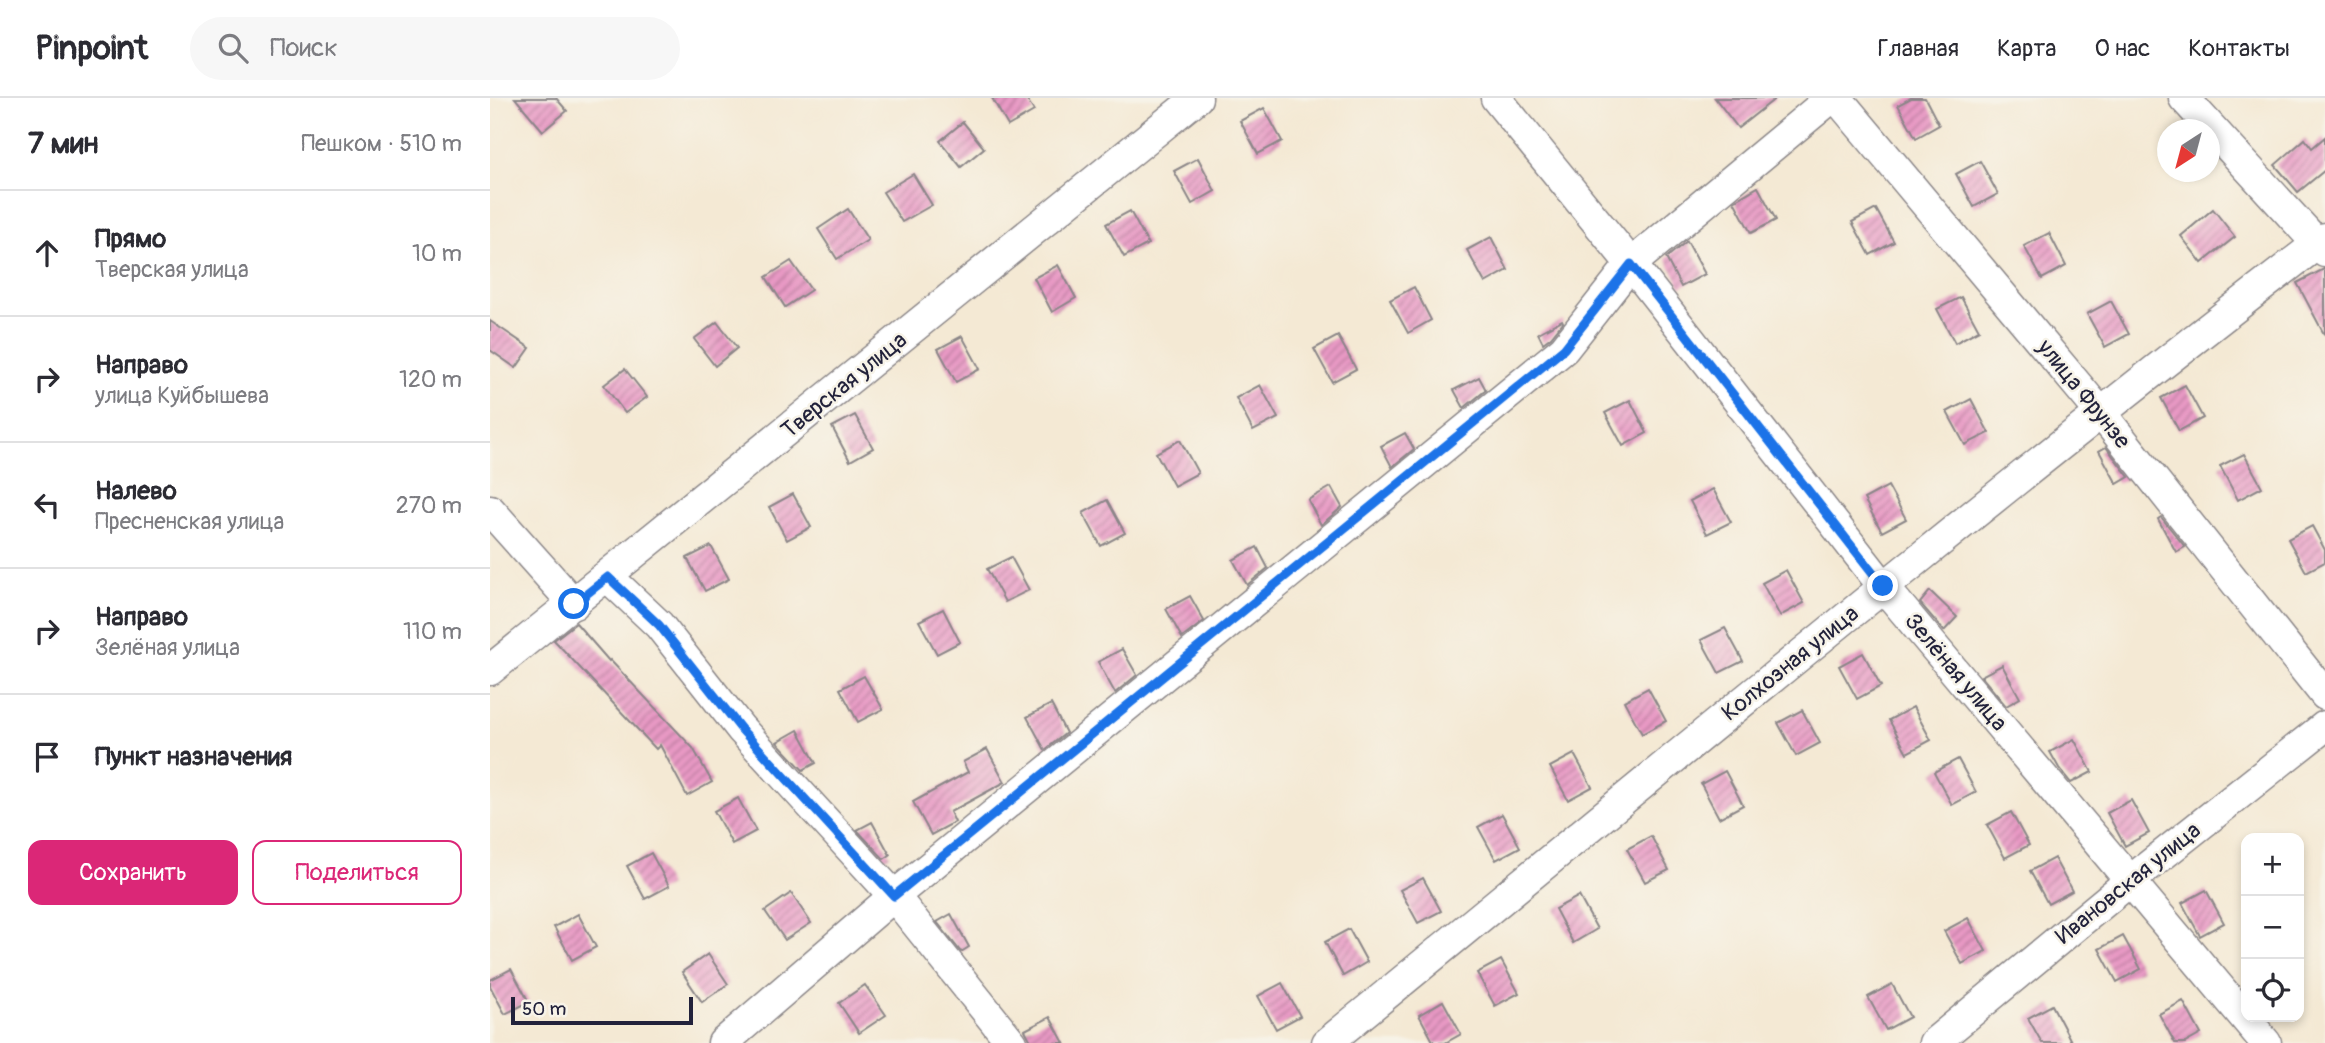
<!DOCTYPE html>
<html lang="ru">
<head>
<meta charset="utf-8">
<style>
  :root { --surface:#fff; --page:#f7f7f7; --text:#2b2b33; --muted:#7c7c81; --line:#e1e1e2; --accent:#db2777 }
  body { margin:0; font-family:Pangolin,sans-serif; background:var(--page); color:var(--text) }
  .controls { position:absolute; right:21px; bottom:21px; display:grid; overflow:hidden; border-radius:14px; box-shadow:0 4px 10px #0003 }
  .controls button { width:63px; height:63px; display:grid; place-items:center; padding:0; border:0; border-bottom:2px solid var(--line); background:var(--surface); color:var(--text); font:35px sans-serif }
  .compass { position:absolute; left:1667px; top:21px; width:63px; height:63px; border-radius:50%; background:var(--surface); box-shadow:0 4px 10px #0003; rotate:216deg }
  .scale { position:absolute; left:21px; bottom:18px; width:182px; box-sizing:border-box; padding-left:7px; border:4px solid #22223b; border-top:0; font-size:19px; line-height:24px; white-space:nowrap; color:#22223b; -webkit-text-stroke:5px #f7f3e8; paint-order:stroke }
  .stop { position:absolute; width:21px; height:21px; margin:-16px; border:5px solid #1a73e8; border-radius:50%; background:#fff }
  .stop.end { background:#1a73e8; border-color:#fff; box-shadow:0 2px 7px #0008 }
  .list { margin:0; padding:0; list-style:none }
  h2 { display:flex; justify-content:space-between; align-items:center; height:91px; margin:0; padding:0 28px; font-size:30px }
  h2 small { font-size:23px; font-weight:400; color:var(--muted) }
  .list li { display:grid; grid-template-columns:46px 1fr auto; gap:21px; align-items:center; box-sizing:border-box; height:126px; padding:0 28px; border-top:2px solid var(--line) }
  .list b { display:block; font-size:26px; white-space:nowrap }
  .list p { margin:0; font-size:23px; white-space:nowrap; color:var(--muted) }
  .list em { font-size:23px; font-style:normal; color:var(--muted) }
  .actions { display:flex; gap:14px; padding:21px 28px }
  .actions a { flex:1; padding:16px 0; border:2px solid var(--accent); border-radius:14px; text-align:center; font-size:24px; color:var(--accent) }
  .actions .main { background:var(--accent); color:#fff }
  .icon { flex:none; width:38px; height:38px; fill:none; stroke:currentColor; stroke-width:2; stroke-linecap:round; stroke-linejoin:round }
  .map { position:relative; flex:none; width:1835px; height:945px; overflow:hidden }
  header { display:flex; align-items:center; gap:42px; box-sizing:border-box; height:98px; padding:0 35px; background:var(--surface); border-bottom:2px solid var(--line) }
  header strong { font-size:33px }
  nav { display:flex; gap:38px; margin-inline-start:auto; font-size:24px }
  .search { width:490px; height:63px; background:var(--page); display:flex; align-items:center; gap:18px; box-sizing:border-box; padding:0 24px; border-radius:38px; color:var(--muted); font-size:26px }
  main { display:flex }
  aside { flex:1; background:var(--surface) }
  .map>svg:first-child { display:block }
  .building { fill:url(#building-hatch) }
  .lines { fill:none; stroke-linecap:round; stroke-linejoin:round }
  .minor-casing { stroke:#8b8688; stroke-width:33 }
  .minor { stroke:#fff; stroke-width:30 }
  .route { stroke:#1a73e8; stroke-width:9 }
  .labels { text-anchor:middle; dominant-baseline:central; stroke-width:5; stroke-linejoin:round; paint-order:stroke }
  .street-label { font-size:23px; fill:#22223b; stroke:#f7f3e8 }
</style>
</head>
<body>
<header>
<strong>Pinpoint</strong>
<div class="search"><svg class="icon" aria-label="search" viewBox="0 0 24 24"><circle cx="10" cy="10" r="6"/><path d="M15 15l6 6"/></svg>Поиск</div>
<nav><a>Главная</a><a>Карта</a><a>О нас</a><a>Контакты</a></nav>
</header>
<main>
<aside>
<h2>7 мин<small>Пешком · 510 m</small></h2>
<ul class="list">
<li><svg class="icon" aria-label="ahead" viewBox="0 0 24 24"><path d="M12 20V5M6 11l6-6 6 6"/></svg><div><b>Прямо</b><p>Тверская улица</p></div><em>10 m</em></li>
<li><svg class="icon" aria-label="right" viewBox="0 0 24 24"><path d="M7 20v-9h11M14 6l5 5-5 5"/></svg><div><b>Направо</b><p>улица Куйбышева</p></div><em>120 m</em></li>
<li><svg class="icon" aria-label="left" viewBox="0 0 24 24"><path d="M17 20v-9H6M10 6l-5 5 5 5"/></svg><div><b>Налево</b><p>Пресненская улица</p></div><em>270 m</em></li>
<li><svg class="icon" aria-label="right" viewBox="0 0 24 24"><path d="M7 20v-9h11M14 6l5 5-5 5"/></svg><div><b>Направо</b><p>Зелёная улица</p></div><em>110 m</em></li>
<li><svg class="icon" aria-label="arrive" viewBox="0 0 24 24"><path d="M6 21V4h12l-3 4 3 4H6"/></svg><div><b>Пункт назначения</b></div></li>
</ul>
<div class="actions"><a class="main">Сохранить</a><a>Поделиться</a></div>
</aside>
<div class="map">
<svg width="1835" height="945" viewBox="0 0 1835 945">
  <defs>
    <pattern id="building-hatch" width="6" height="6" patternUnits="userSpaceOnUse" patternTransform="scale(1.75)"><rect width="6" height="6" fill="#e899c4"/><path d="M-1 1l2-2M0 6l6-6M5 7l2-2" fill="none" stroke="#bc7ca0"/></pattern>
  </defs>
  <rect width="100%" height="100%" fill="#f7f3e8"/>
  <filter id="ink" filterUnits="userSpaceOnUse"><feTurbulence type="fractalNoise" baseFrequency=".0143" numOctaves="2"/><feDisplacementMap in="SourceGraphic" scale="14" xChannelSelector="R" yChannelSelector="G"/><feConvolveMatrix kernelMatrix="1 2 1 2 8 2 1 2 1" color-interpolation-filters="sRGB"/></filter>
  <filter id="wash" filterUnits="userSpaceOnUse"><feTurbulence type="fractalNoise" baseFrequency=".00686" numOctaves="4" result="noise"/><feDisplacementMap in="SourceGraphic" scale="28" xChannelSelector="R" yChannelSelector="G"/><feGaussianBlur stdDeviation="1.57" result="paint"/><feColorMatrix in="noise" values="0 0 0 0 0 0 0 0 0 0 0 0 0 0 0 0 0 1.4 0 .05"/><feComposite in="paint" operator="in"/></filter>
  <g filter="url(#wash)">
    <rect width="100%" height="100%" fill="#f4e9d4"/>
    <g id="blocks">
      <g class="building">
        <path d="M25,0H66L77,13L53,33Z"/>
        <path d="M502,0H536L544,13L518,28Z"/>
        <path d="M1225,0H1286L1248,30Z"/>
        <path d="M1421,0H1435L1449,27L1426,40L1408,7Z"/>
        <path d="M774,10L792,43L768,56L750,23Z"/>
        <path d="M473,24L494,50L471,69L450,43Z"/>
        <path d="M1835,39V72L1808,94L1785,67L1815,41L1822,50Z"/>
        <path d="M708,60L725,93L702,106L684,73Z"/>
        <path d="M1490,63L1508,96L1484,109L1466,76Z"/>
        <path d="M423,76L442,107L412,124L393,94Z"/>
        <path d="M1268,89L1286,122L1261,135L1244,103Z"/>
        <path d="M358,111L378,142L347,161L328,131Z"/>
        <path d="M1386,111L1404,144L1380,157L1362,124Z"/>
        <path d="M1723,111L1745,139L1712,165L1691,138Z"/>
        <path d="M640,113L658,146L634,159L616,126Z"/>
        <path d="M1559,135L1576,168L1552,181L1534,148Z"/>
        <path d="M1001,139L1018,172L995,185L977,152Z"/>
        <path d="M1197,143L1215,176L1191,189L1176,160Z"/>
        <path d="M301,163L321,192L295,209L276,179Z"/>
        <path d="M568,167L586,200L562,214L544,180Z"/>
        <path d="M1834,171H1835V238L1807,185Z"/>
        <path d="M924,189L941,222L918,235L900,202Z"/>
        <path d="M1471,199L1489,232L1465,245L1447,211Z"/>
        <path d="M1621,203L1639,236L1615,249L1597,216Z"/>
        <path d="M1072,222L1073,224L1061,239L1053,245L1048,235Z"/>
        <path d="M0,223L40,250L26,270L0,252Z"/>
        <path d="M227,224L247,250L225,268L204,241Z"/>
        <path d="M472,238L490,271L466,284L448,251Z"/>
        <path d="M848,238L866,271L842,284L824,251Z"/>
        <path d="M135,271L157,299L135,315L114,287Z"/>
        <path d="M989,279L996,292L974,310L964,292Z"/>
        <path d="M770,287L788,320L763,333L746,300Z"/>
        <path d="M1695,287L1713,320L1689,333L1671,300Z"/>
        <path d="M1481,301L1499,335L1475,347L1457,314Z"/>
        <path d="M1140,302L1157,335L1133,348L1115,315Z"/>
        <path d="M365,317L383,350L360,363L342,329Z"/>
        <path d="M915,335L924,351L902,369L891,348Z"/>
        <path d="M690,342L708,375L684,388L666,355Z"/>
        <path d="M1616,349L1639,379L1627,386L1609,353Z"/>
        <path d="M1754,356L1772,389L1748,402L1730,368Z"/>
        <path d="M1398,388L1416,421L1392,434L1374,401Z"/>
        <path d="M841,389L852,409L831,427L818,402Z"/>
        <path d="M1223,391L1241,424L1217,436L1200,403Z"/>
        <path d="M303,396L321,429L297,442L279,409Z"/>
        <path d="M617,402L635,435L611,448L593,415Z"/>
        <path d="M1671,419L1695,449L1686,454L1668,421Z"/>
        <path d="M1822,428L1835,452V464L1816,474L1798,441Z"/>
        <path d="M221,448L239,481L215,493L197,460Z"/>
        <path d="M767,449L778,470L757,487L743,462Z"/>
        <path d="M521,459L539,492L515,504L497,471Z"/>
        <path d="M1296,472L1314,505L1290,518L1272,485Z"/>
        <path d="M1440,493L1467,519L1454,533L1430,505Z"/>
        <path d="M700,498L714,523L692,540L676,511Z"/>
        <path d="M453,511L470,544L447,556L429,523Z"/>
        <path d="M86,525L119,563L120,562L203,650L222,684L197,698L170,647L166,651L64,542Z"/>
        <path d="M1235,530L1253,563L1229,575L1211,542Z"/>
        <path d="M632,551L647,577L625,595L608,564Z"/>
        <path d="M1373,555L1391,588L1367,601L1349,568Z"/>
        <path d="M1512,567L1530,600L1516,608L1491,578Z"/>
        <path d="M374,578L393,611L368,624L350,591Z"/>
        <path d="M1158,590L1176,623L1152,636L1134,603Z"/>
        <path d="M561,606L576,635L555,652L537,619Z"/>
        <path d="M1423,609L1441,642L1417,655L1399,622Z"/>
        <path d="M1312,612L1330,645L1306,658L1288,625Z"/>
        <path d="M308,632L326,665L313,672L287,644Z"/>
        <path d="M1584,641L1602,674L1581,685L1569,670L1560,654Z"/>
        <path d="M497,651L515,684L460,714L465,724L441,737L423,704L478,674L473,664Z"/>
        <path d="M1084,656L1102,689L1078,702L1060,669Z"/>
        <path d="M1468,661L1486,694L1462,707L1444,674Z"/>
        <path d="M1235,673L1253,707L1229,720L1211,686Z"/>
        <path d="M248,700L266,733L242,746L224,713Z"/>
        <path d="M1641,702L1659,735L1635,748L1617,715Z"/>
        <path d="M1521,714L1539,747L1515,760L1497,727Z"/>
        <path d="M1012,716L1030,749L1006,762L988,729Z"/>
        <path d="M382,724L400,757L394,761L367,732Z"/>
        <path d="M1161,738L1179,772L1155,784L1137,751Z"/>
        <path d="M161,755L179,788L155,801L137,768Z"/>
        <path d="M1564,760L1582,793L1558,806L1540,773Z"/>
        <path d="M933,780L951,813L928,825L910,792Z"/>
        <path d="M1716,792L1734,825L1710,838L1692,805Z"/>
        <path d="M301,795L321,825L295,842L275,813Z"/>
        <path d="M1089,798L1107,831L1083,845L1065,811Z"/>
        <path d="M88,816L106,849L82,862L64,829Z"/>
        <path d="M461,816L479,849L471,854L447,824Z"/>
        <path d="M1478,820L1496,853L1472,866L1454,833Z"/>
        <path d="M859,831L877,864L853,878L835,844Z"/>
        <path d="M1633,838L1651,871L1627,884L1609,851Z"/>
        <path d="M218,856L238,886L212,904L192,874Z"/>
        <path d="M1011,862L1029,895L1005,908L987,875Z"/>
        <path d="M21,871L39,904L15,916L0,888V882Z"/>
        <path d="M792,885L810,918L786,931L768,898Z"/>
        <path d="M1402,886L1420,919L1396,932L1378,899Z"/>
        <path d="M375,887L396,917L369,935L349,905Z"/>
        <path d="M953,903L971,936L955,945H944L929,917Z"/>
        <path d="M1693,903L1711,936L1695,945H1685L1669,916Z"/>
        <path d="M1562,907L1582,945H1552L1538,920Z"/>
        <path d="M560,919L574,945H542L535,932Z"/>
      </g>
    </g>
  </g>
  <g filter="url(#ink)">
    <use href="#blocks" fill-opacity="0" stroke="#8b8688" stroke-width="2"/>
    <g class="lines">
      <defs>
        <g id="minor">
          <path d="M1006,0L1141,166L1393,488L1776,945"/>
          <path d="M1347,0L1610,314L1835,597"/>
          <path d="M1694,0L1835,154"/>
          <path d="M0,412L84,506"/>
          <path d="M118,479L169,527L251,631L404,798L522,945"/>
          <path d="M0,572L707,0"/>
          <path d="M233,945L404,798L1074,251L1141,166L1341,0"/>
          <path d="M837,945C1168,674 1496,400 1835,140"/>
          <path d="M1444,945L1641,782L1835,628"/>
        </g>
      </defs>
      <use href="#minor" class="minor-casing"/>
      <use href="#minor" class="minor"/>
    </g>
  </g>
  <g class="lines" filter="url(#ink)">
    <path class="route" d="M84,506L118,479L169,527L251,631L404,798L1074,251L1141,166L1393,488"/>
  </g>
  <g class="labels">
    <g class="street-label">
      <text transform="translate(354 287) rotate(-39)">Тверская улица</text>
      <text transform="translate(1594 296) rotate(51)">улица Фрунзе</text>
      <text transform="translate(1300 565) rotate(-39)">Колхозная улица</text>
      <text transform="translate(1466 574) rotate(50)">Зелёная улица</text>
      <text transform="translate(1638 785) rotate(-39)">Ивановская улица</text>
    </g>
  </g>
</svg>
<div class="controls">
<button>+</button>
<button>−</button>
<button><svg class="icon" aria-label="locate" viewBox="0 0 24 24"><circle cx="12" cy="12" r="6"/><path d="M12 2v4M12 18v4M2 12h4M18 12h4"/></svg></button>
</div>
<svg class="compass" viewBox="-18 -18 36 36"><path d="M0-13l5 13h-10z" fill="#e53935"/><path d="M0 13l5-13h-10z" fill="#7c7c81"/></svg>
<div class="scale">50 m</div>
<div class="stop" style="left:84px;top:506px"></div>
<div class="stop end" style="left:1393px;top:488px"></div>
</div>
</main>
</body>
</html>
